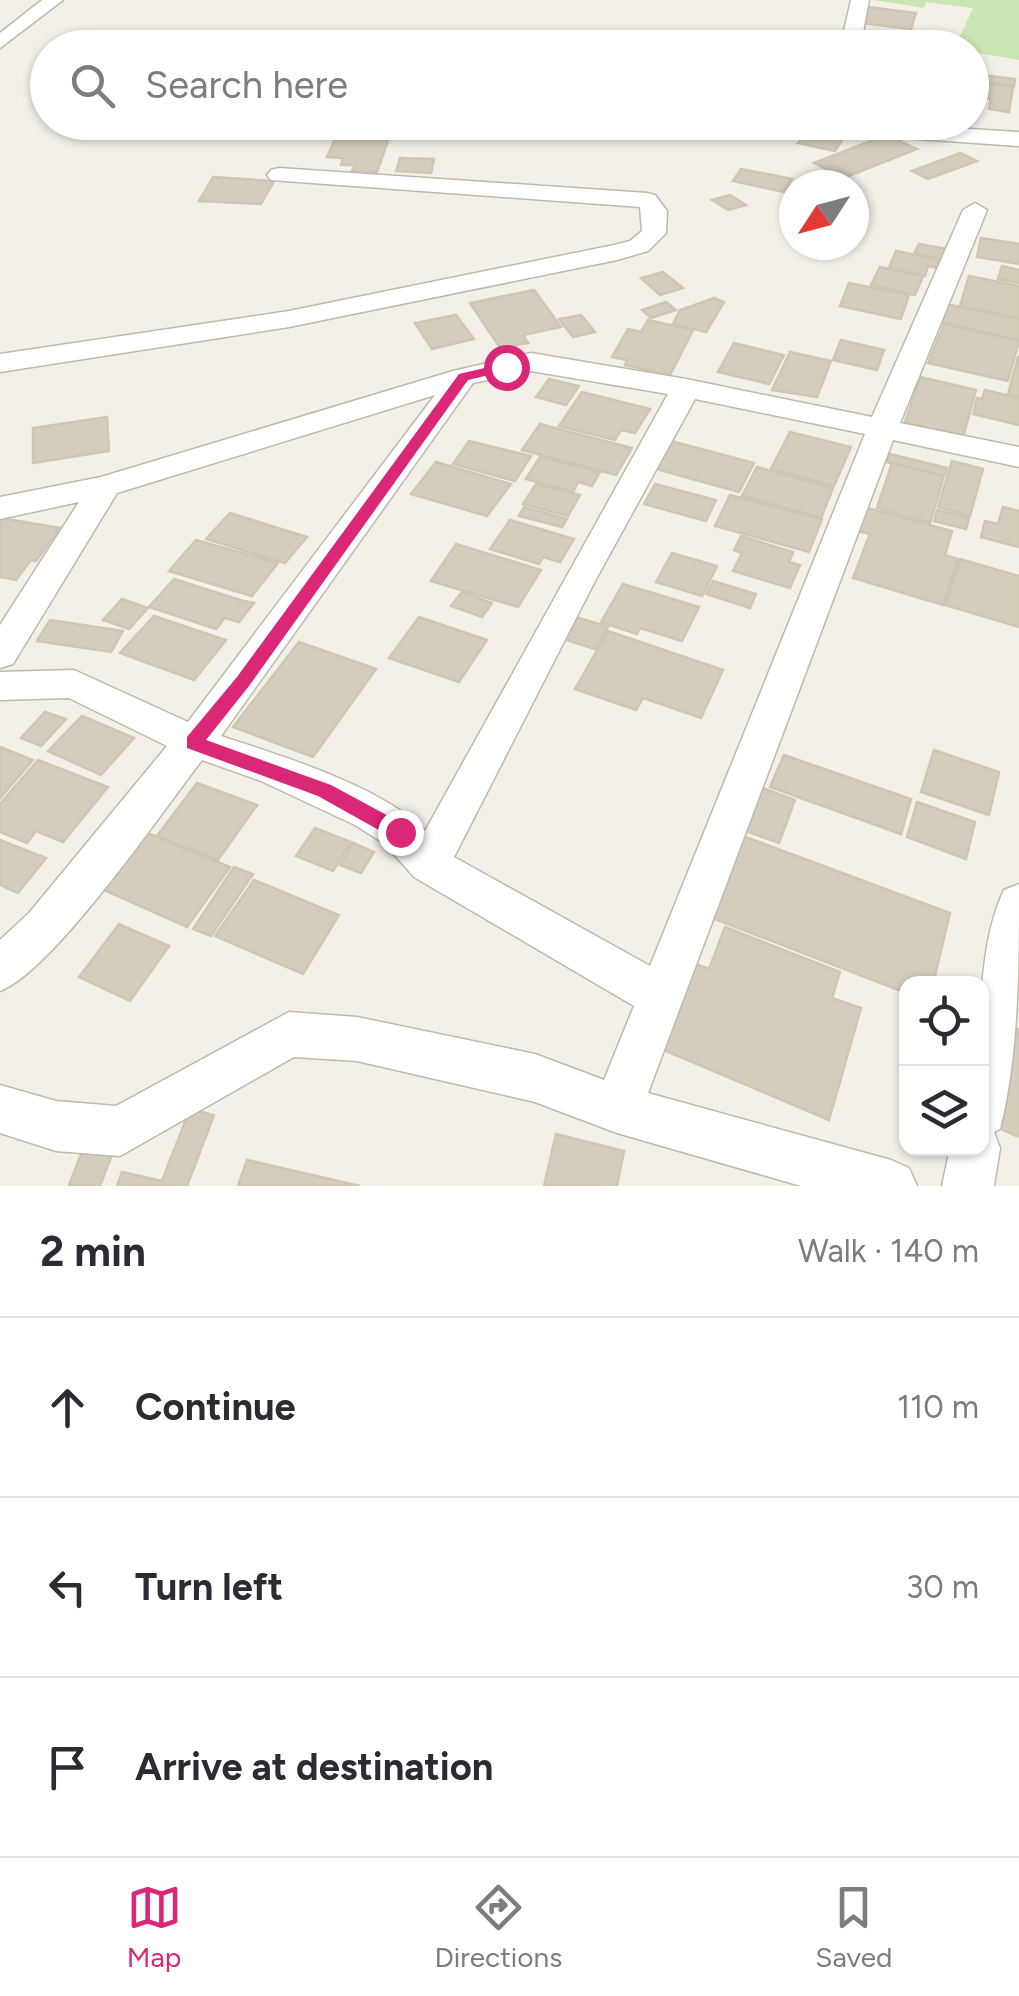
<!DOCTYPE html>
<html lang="en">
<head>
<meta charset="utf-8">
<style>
  :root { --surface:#fff; --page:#f7f7f7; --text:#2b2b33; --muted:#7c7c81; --line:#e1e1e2; --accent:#db2777 }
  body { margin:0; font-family:Figtree,sans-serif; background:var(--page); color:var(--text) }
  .controls { position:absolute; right:30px; bottom:30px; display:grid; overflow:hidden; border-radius:20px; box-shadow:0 2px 8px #0004 }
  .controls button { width:90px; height:90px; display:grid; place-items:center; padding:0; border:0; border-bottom:2px solid var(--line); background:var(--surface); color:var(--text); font:50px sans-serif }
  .compass { position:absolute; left:779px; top:170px; width:90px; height:90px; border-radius:50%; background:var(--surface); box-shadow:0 2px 8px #0004; rotate:234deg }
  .stop { position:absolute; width:30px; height:30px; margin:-22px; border:8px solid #db2777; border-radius:50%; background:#fff }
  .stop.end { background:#db2777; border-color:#fff; box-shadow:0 2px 10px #0008 }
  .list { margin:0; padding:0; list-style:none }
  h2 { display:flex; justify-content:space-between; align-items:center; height:130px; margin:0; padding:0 40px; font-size:42px }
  h2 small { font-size:32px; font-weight:400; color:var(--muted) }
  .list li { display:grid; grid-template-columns:65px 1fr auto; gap:30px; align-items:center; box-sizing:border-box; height:180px; padding:0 40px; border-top:2px solid var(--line) }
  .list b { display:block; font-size:38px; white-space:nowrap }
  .list em { font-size:32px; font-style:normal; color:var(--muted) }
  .icon { flex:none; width:55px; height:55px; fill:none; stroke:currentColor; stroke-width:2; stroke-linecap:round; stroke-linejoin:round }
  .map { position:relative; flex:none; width:1019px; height:1186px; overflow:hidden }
  .search { position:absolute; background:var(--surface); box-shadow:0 2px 8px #0004; left:30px; right:30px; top:30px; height:110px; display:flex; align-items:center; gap:25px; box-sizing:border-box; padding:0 35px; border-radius:55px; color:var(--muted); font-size:38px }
  .sheet { height:670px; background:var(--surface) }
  nav { display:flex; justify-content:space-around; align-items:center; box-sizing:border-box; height:140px; border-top:2px solid var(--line); background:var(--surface); font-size:28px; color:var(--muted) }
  nav a { display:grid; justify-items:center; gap:5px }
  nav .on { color:var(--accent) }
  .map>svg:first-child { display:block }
  .green { fill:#c9e5b2 }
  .building { fill:#d4cdbd; stroke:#cec6b1; stroke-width:2.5 }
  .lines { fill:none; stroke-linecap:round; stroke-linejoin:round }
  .minor-casing { stroke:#beb9aa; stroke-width:3 }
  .minor { fill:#fff; fill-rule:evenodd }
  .route { fill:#db2777 }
</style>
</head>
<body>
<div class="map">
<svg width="1019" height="1186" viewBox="0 0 1019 1186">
  <rect width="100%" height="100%" fill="#f3f0e7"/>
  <path class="green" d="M874,0H1019V60L972,52V48L955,47L973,8L926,2L924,8Z"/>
  <g class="building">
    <path d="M868,7L916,13L911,29L861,23Z"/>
    <path d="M867,32L916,38L913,48L862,46Z"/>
    <path d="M982,75L1015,79L1014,86L980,82Z"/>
    <path d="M972,81L1013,87L1009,112L989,109L991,99L972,96Z"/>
    <path d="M809,130L844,137L835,151L798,143Z"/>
    <path d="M886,135L917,149L844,178L814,163Z"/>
    <path d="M335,139L388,141L377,172L352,171L355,165H341L343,158L327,157Z"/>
    <path d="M960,153L977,161L928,179L912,171Z"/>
    <path d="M400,158L434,159L431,173L396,171Z"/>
    <path d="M741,169L792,179L784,192L733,181Z"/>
    <path d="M213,177L274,181L261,204L199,201Z"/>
    <path d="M730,195L746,205L728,210L712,200Z"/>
    <path d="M981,238L1019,244V264L977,257Z"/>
    <path d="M919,244L947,249L943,260L914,254Z"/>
    <path d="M896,251L942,260L938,268L928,266L925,276L889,268Z"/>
    <path d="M1002,266L1019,270V283L998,279Z"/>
    <path d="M880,267L923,276L915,295L871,285Z"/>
    <path d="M663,272L683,288L660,295L641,278Z"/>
    <path d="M969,276L1019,286V318L960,306Z"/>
    <path d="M849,283L909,295L901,319L840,306Z"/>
    <path d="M534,290L561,327L523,335L528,343L500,348L470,303Z"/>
    <path d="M714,298L724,302L706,332L673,324L680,310Z"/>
    <path d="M666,302L676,310L651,318L642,310Z"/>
    <path d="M946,304L1019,319V340L940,322Z"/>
    <path d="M456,315L474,339L432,349L415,323Z"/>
    <path d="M581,315L595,332L573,337L559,319Z"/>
    <path d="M648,320L693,330L670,375L625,365L627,360L612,357L628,329L641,332Z"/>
    <path d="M944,324L1019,341L1008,381L928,363Z"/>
    <path d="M841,340L884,350L877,370L833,360Z"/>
    <path d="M734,343L784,355L769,384L718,372Z"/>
    <path d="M790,352L831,361L817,397L772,390Z"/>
    <path d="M1018,357H1019V397L1008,394Z"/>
    <path d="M920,377L976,390L962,441L928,433L929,428L905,422Z"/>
    <path d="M549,379L579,386L566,405L536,397Z"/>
    <path d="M985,390L1019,398V425L973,414L977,398L982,399Z"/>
    <path d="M582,392L650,409L635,433L621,430L615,440L559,426Z"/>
    <path d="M107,417L109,451L33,463V428Z"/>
    <path d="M540,424L632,448L616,475L522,450Z"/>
    <path d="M790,432L851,447L834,486L771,469Z"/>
    <path d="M469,441L531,456L515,481L453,464Z"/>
    <path d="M671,441L754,463L739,492L656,469Z"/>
    <path d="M890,454L947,468L944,476L887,462Z"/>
    <path d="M540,457L600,472L592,486L578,482L573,492L526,479Z"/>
    <path d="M952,461L983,469L970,516L938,507Z"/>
    <path d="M436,462L511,484L487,516L411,494Z"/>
    <path d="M892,463L944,476L930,523L877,508Z"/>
    <path d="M757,467L833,488L821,518L742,496Z"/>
    <path d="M536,484L580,495L568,516L523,504Z"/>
    <path d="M655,484L716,500L706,521L644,504Z"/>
    <path d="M730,495L822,519L809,552L715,526Z"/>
    <path d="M524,507L567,519L562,527L519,516Z"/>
    <path d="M1003,507L1019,511V547L981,537L985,521L998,524Z"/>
    <path d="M867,508L952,531L945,555L958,559L943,605L853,578L870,534L858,531Z"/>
    <path d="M937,510L969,518L966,529L934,521Z"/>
    <path d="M230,513L307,537L285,563L206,539Z"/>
    <path d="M0,518L60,528L36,561L31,560L16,580L0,577Z"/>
    <path d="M510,520L574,539L560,562L543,557L539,564L490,549Z"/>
    <path d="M741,536L793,552L789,562L800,565L790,588L733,571L742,553L734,550Z"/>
    <path d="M196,540L278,563L252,596L169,571Z"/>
    <path d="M456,544L541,570L518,607L431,581Z"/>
    <path d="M672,553L717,566L702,596L656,582Z"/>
    <path d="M960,559L1019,576V627L945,605Z"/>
    <path d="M174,579L240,600L254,603L239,622L225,618L216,629L149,607Z"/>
    <path d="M713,581L756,594L750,608L706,594Z"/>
    <path d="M623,584L699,607L682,641L640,628L637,634L601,622Z"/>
    <path d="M462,592L492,603L482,617L451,606Z"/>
    <path d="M122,599L148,608L129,629L103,620Z"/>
    <path d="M154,616L226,640L194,680L120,653Z"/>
    <path d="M573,616L608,627L595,649L560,638Z"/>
    <path d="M419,617L487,640L459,682L389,658Z"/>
    <path d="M50,620L123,631L111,652L37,641Z"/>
    <path d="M608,631L723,670L701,718L643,698L636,710L575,689Z"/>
    <path d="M299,642L376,669L313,757L233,727Z"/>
    <path d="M45,712L66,719L41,746L21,738Z"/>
    <path d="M82,716L134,738L101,775L48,751Z"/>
    <path d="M0,747L33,760L0,798Z"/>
    <path d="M934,750L999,772L989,815L921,792Z"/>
    <path d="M784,755L911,799L901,834L770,787Z"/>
    <path d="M38,760L108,787L63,842L36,831L27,843L0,832V804Z"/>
    <path d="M197,783L257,805L218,860L157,836Z"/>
    <path d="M757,786L795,800L779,843L740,829Z"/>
    <path d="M917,802L975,822L966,859L907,837Z"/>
    <path d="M315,828L351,842L333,871L296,856Z"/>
    <path d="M140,830L230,867L187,927L95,886Z"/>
    <path d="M740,835L950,913L933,984H906V993L707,916Z"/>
    <path d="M0,840L46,858L18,893L0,885Z"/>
    <path d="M353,843L374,852L361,873L340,865Z"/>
    <path d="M234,867L253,874L211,936L193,929Z"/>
    <path d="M254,880L339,915L303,974L215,936Z"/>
    <path d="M119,924L169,946L130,1001L79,977Z"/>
    <path d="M725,927L840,972L832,998L861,1008L829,1120L659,1048L691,962L709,969Z"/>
    <path d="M1017,1029H1019V1137L1001,1129Z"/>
    <path d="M190,1109L214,1115L187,1186H117L122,1172L162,1181Z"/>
    <path d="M556,1134L624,1151L617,1186H544Z"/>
    <path d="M85,1144L114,1149L100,1186L69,1185Z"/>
    <path d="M247,1160L360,1186H238Z"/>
  </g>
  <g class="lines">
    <defs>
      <g id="minor">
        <path d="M42,0H63L0,48V33Z"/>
        <path d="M851,0H869L860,48H840Z"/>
        <path d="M857,122L1019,132V146L848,134L845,129L848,124Z"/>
        <path d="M279,168L647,193L655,195L667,211L666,233L648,251L617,260L289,327L0,372V354L289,311L614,245L630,241L642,231L640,207L271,180L267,175L271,170Z"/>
        <path d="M975,203L987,210L900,423L1019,447V467L893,440L648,1093L891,1160L909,1168L917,1186H801L617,1133L535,1102L357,1061L294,1057L120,1156L56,1151L0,1133V1085L56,1101L116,1106L289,1012L357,1017L535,1054L604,1080L634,1006L414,877L385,844L355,825L261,781L202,760C162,812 53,971 0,991V940L29,913L167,746L69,698L0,700V672L74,670L188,722L435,395L117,493L13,664L0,668V625L79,502L0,519V497L101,477L453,371L531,353L686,379L872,417L963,210ZM531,371L668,394L425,831C384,787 279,755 221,736L473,383ZM695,399L865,434L650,966L454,857L595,581Z"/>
        <path d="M1019,884C1019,963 1019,1055 1000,1129L994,1132L1000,1148L994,1186H942L950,1148H982C982,1072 971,959 1004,890Z"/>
      </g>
    </defs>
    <use href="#minor" class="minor-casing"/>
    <use href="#minor" class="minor"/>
  </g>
  <path class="route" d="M506,363L510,364V370L468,380L249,686L206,740L331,785L407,826V838H393L318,796L187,748V737L237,677L459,374Z"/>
</svg>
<div class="controls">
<button><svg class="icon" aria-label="locate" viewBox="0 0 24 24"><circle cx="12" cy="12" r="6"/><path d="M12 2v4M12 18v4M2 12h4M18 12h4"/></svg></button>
<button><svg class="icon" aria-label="layers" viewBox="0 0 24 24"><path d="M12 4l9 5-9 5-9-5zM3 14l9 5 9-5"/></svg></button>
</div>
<svg class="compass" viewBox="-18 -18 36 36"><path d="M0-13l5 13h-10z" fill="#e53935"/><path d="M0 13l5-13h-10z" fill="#7c7c81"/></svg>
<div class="stop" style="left:506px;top:367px"></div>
<div class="stop end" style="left:400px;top:832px"></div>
<div class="search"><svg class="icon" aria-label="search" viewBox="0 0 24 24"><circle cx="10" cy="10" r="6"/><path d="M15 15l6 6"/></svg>Search here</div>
</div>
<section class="sheet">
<h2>2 min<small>Walk · 140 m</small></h2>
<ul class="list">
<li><svg class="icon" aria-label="ahead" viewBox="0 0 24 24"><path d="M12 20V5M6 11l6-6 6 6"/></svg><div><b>Continue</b></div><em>110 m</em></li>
<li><svg class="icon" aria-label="left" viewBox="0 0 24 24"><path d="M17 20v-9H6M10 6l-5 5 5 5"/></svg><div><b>Turn left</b></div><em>30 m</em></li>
<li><svg class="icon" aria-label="arrive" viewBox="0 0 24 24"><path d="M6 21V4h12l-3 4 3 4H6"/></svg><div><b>Arrive at destination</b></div></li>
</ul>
</section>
<nav>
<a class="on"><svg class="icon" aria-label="map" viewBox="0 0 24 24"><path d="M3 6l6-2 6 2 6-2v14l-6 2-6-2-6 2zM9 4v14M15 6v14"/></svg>Map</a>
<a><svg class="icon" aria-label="directions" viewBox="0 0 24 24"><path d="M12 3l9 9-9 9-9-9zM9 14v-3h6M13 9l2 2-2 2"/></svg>Directions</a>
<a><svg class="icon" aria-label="saved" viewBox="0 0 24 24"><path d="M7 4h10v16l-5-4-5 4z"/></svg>Saved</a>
</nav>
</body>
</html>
